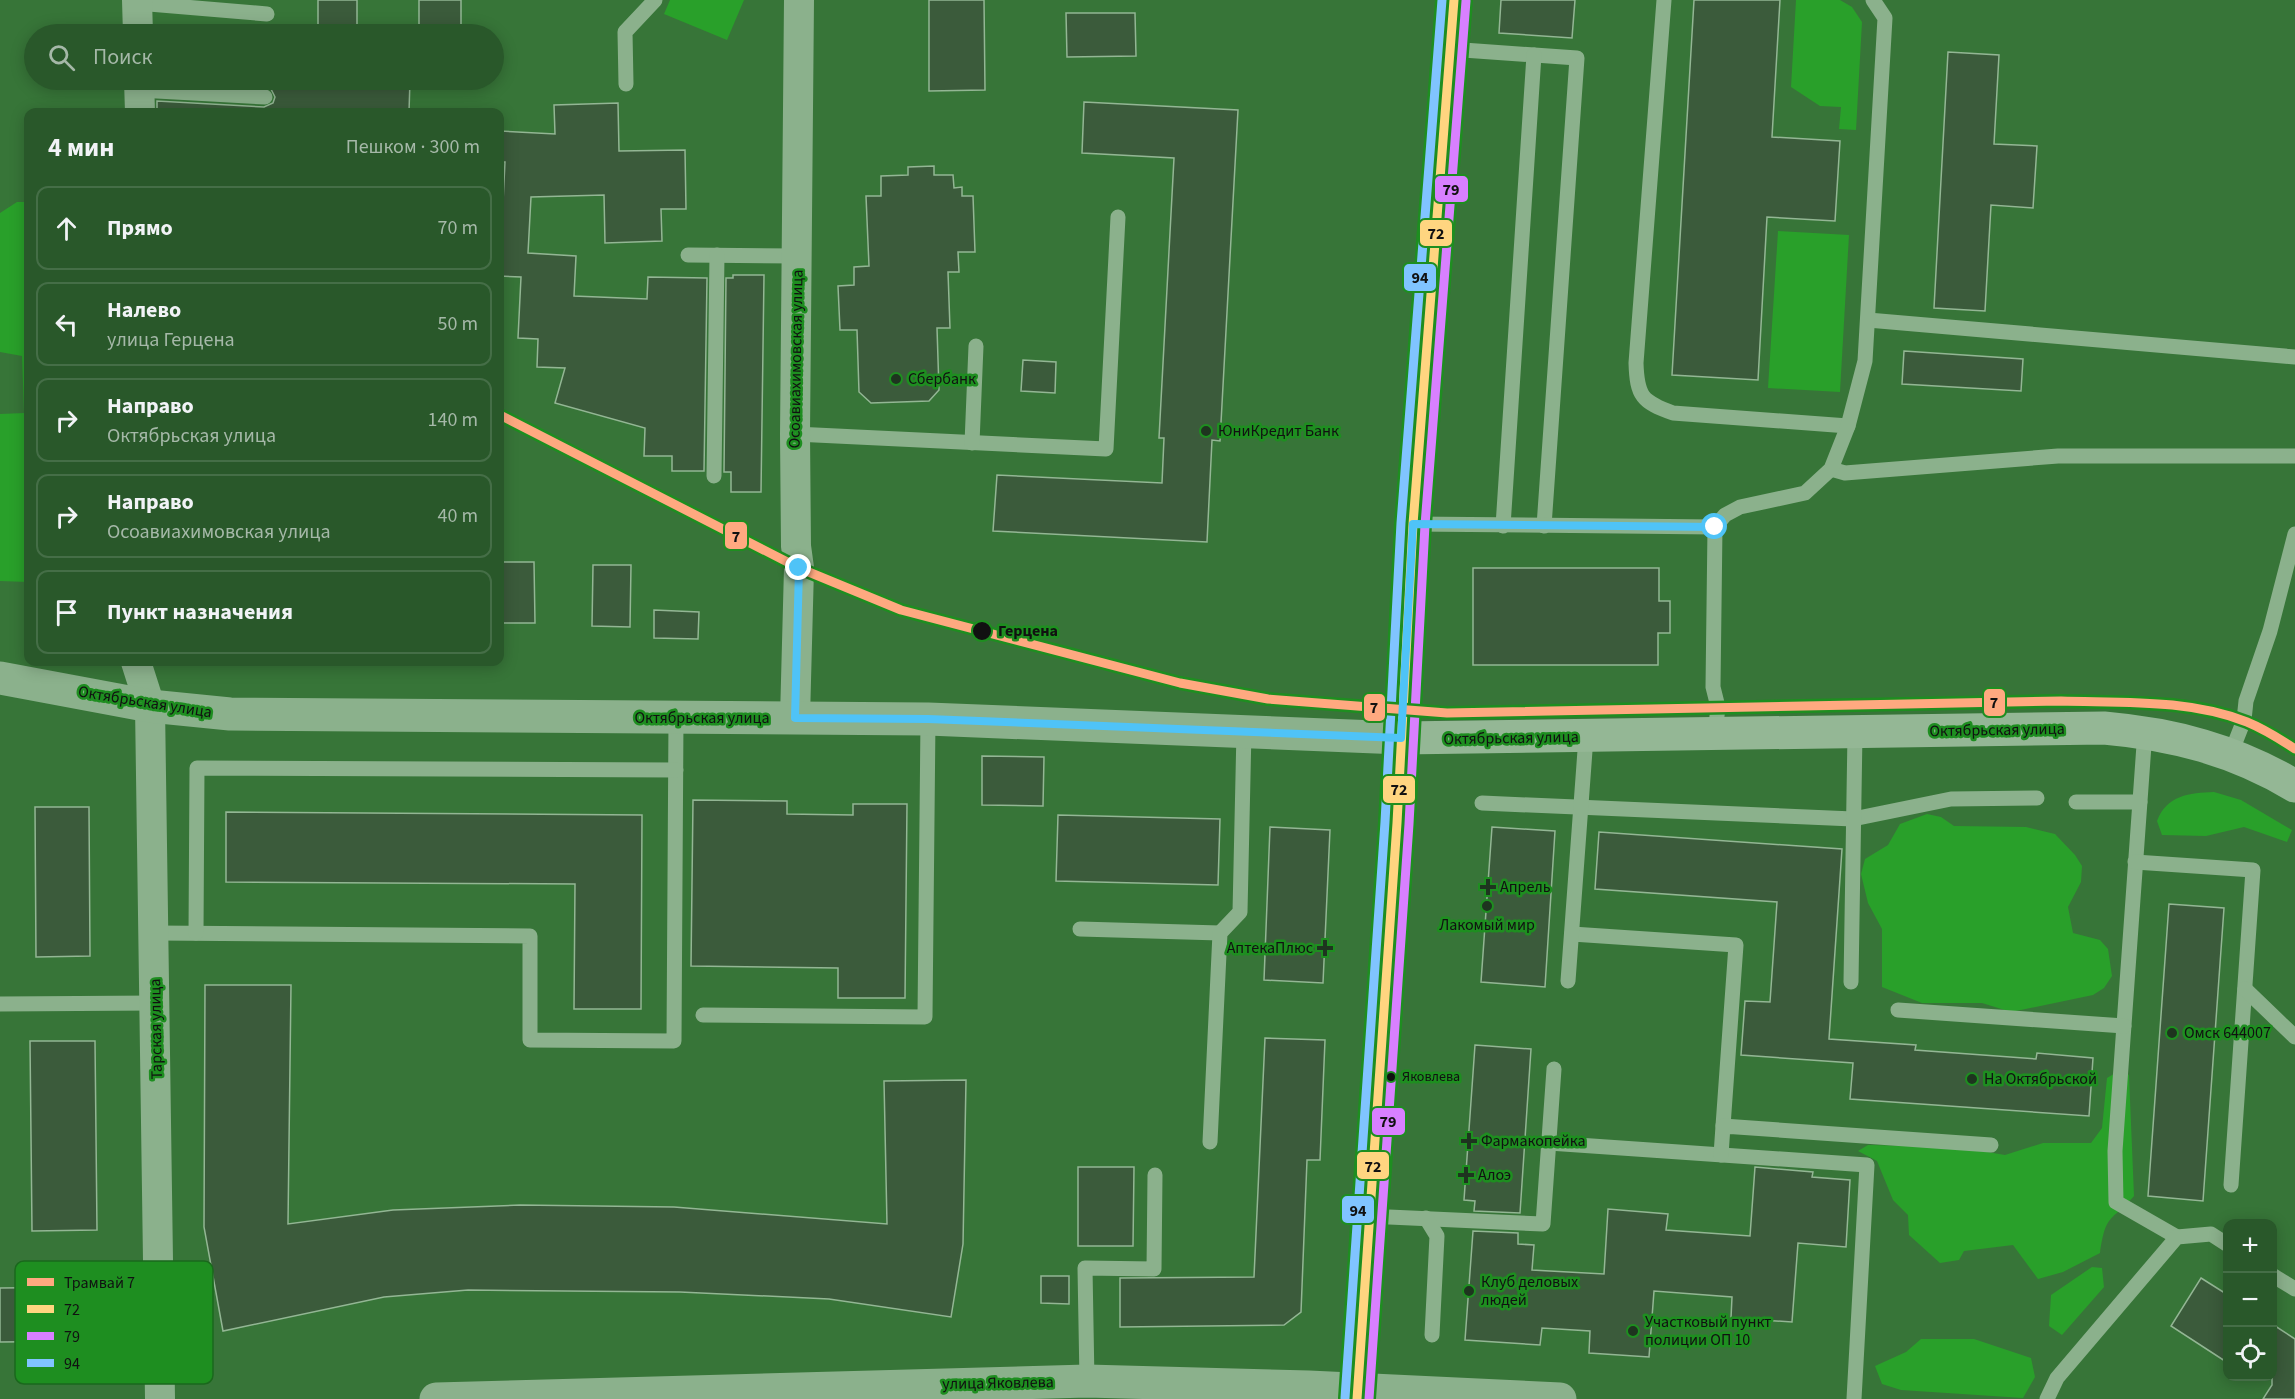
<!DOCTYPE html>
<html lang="ru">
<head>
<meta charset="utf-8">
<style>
  :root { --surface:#29582a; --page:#315e32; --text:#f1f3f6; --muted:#a5b8a8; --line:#456e47 }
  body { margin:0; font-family:"Source Sans 3",sans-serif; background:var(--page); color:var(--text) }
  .controls { position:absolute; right:18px; bottom:18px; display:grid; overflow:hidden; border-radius:12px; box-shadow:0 3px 15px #0003 }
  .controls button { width:54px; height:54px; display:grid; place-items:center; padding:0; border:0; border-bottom:2px solid var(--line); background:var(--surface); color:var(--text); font:30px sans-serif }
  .stop { position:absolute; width:18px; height:18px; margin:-14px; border:4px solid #4fc3f7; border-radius:50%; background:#fff }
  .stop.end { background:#4fc3f7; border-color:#fff; box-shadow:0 2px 6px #0008 }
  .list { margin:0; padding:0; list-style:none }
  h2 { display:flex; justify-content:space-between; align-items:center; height:78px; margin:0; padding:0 24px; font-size:26px }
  h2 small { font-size:20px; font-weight:400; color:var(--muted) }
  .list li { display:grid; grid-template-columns:39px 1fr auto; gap:18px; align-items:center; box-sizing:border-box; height:84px; margin:0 12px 12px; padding:0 12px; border:2px solid var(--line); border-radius:12px }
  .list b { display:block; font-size:22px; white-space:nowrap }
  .list p { margin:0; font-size:20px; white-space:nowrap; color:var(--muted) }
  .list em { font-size:20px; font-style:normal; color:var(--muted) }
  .icon { flex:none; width:33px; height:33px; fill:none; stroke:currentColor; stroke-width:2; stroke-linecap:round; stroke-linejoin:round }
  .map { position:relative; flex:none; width:2295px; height:1399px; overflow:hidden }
  .search { position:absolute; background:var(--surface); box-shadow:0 3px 15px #0003; left:24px; top:24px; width:480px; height:66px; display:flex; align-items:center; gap:15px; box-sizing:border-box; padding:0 21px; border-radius:33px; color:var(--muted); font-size:22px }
  .panel { position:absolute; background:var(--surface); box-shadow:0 3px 15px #0003; left:24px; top:108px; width:480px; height:558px; border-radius:12px }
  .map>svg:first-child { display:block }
  .green { fill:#29a02a }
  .building { fill:#3b5b3b; stroke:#93b694; stroke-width:1.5 }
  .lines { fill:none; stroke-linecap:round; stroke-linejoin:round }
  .service { stroke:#8bb18c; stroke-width:15 }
  .minor { stroke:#8bb18c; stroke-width:30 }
  .tertiary { stroke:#8bb18c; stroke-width:33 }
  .secondary { stroke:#94b795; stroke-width:33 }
  .primary { stroke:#8ab08a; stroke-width:33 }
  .bus-1-casing { stroke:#1e8e20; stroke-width:14 }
  .bus-2-casing { stroke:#1e8e20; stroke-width:14 }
  .bus-3-casing { stroke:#1e8e20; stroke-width:14 }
  .bus-1 { stroke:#ffd580; stroke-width:9 }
  .bus-2 { stroke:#d880ff; stroke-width:9 }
  .bus-3 { stroke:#80c4ff; stroke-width:9 }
  .tram-1-casing { stroke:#1e8e20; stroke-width:14 }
  .tram-1 { stroke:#ffa980; stroke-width:9 }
  .route { stroke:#4fc3f7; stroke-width:8 }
  .poi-dot { fill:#1e341f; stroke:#1e8e20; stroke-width:2 }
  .stop-dot { fill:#111; stroke:#1e8e20; stroke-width:2 }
  .labels { text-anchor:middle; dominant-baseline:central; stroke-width:5; stroke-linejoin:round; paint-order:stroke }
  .bus-label { font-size:14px; fill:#111; stroke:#1e8e20; text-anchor:start }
  .street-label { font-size:16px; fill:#111; stroke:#1e8e20 }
  .poi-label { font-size:16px; fill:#111; stroke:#1e8e20; text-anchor:start }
  .stop-label { font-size:16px; font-weight:bold; fill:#111; stroke:#1e8e20; text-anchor:start }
  .key { fill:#1e8e20; stroke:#1a681c; stroke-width:1.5 }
  .key-label { font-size:16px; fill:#111 }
  .line-badge { stroke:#1e8e20; stroke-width:2 }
  .pale-badge-label { font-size:16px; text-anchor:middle; font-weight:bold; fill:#111 }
</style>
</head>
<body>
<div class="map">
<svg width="2295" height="1399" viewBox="0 0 2295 1399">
  <rect width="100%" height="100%" fill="#377538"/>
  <g class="green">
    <path d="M670,0H744L727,40L664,14Z"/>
    <path d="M1796,0H1840L1852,7L1862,22L1856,130L1839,129L1841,107L1820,106L1791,87Z"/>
    <path d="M17,202H28V582L0,581V414L24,413L22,356L0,352V213Z"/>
    <path d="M1778,231L1849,235L1840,392L1768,388Z"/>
    <path d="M2214,792L2241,800L2292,830L2287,842L2244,827L2206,836L2162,835L2157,821C2167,795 2189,793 2214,792Z"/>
    <path d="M1927,814L1941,817L1954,826L2026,827L2055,834L2075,855L2082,866L2081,882L2068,907L2073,933L2100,940L2108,949L2112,976L2104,988L2093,995L2011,1012L1982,1003H1922L1882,987V929L1868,903L1861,874L1865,859L1888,845L1900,824Z"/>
    <path d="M2122,1069L2129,1075L2134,1196C2110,1223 2106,1213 2100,1253L2063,1272L2038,1279L2013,1245L1964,1251L1959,1260L1940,1263L1909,1235L1908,1215L1893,1200L1877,1161L1858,1151L1868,1145L1958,1147L2005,1155L2043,1143H2091L2102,1128L2107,1078Z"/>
    <path d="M2092,1267L2102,1268L2104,1287L2062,1335L2049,1326L2051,1295Z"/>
    <path d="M1921,1339H1974L2031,1358L2035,1377L2023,1398L1901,1390L1882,1384L1875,1366L1906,1352Z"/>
  </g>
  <g class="building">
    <rect x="318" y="0" width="39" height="34"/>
    <rect x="419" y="0" width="42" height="34"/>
    <path d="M929,0H984L985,90L929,91Z"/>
    <path d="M1501,0H1575L1572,38L1499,33Z"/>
    <path d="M1694,0H1780L1772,137L1840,141L1835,221L1767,217L1758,380L1672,375Z"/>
    <path d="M1066,13H1135L1136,56L1067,57Z"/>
    <path d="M1948,52L1999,55L1994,144L2037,146L2033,208L1991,205L1985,311L1934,308Z"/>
    <path d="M156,80H410L409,112H157V101L264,107L273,103L275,97L271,89L266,87Z"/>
    <path d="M1084,102L1238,110L1220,441L1212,440L1207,542L993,531L997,475L1162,483L1164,438H1159L1174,158L1082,153Z"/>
    <path d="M618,103L619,151L685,150L686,209H661L662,241L605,243L604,195L531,197L528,253L576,256L574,296L647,299L648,277L707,278L704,471H672V456H644L645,428L555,403L565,368L537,367L538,339L518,338L521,277L500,276V221L502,222L505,162H500V131L555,134L554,105Z"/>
    <path d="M934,166V175H953L954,188L962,187V196H973L975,252H958L959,272H948L950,328H937L939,390L929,401L871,403L859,392L857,330H840L838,286L854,285V267L869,266L866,196H881V176L908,175V167Z"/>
    <path d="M733,275H764L761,492H731V472H724L726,278H733Z"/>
    <path d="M1904,351L2023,359L2021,391L1902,384Z"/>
    <path d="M1023,360L1056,362L1055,393L1021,391Z"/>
    <path d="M500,562H534L535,623H500Z"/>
    <path d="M593,565H631L630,627L592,626Z"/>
    <path d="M1473,568H1659V601H1670V633H1658V665H1473Z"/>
    <path d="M654,610L699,612L698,639L654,638Z"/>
    <path d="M982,756L1044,757L1043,806L982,805Z"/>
    <path d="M693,800L787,801V814L853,815V804H907L905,998H838V968L691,966Z"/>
    <path d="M35,807H89L90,956L36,957Z"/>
    <path d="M226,812L642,815L641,1009H574L575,884L226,882Z"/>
    <path d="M1058,815L1220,819L1218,885L1056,881Z"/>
    <path d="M1270,827L1330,830L1323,983L1264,980Z"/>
    <path d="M1492,827L1555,831L1545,987L1481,982Z"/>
    <path d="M1599,832L1842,849L1829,1039L1916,1045L1915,1050L2036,1059L2037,1053L2093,1058L2089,1116L1850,1099L1853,1063L1741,1055L1745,1001L1770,1002L1777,902L1595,889Z"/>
    <path d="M2169,904L2224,908L2203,1201L2148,1196Z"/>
    <path d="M205,985H291L288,1224L393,1210L520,1205L674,1207L887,1224L884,1081L966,1080L963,1244L951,1317L829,1299L680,1292L468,1290L384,1297L223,1331L204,1227Z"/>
    <path d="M1265,1038L1325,1040L1320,1160H1307L1301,1312L1284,1325L1120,1327V1278L1254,1277Z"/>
    <path d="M30,1041H95L97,1230L32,1231Z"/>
    <path d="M1475,1045L1531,1049L1520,1213L1474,1211L1475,1201L1464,1200Z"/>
    <path d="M1078,1167H1134L1133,1246H1078Z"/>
    <path d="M1755,1167L1813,1172L1812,1177L1850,1180L1846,1247L1798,1243L1792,1322L1731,1318L1732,1297L1654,1291L1649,1357L1589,1353L1590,1331L1542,1328L1540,1345L1465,1340L1473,1231L1518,1233V1244L1534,1245L1532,1270L1604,1274L1608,1209L1668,1214L1666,1230L1750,1236Z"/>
    <path d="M1041,1276H1069V1304L1041,1303Z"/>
    <path d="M2201,1278L2228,1295V1363L2171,1326Z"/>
    <path d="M91,1287L92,1341L0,1342V1288Z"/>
    <path d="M2272,1324L2295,1339V1399H2263L2272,1385Z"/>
  </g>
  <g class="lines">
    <g class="service">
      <path d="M1664,0L1636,363C1637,396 1642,402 1673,413L1848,426"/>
      <path d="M137,3L267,14"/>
      <path d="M1449,49L1577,58L1544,526"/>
      <path d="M626,84L625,32L655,0"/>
      <path d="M139,90L265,97"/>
      <path d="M688,255L797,256"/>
      <path d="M1868,320L2295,357"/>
      <path d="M795,434L1106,449L1118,217"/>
      <path d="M972,443L976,346"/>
      <path d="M1831,469L1845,473L2058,456H2295"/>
      <path d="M714,476L717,255"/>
      <path d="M1413,524L1715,527L1713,687L1718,707L1715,734"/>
      <path d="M1503,526L1534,55"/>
      <path d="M1715,527L1725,515L1740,507L1805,493L1831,469L1848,426L1865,361L1885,18L1873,0"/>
      <path d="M2145,731L2115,1151L2116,1202L2177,1237"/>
      <path d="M2231,753L2244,720L2246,701L2270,631L2295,534"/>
      <path d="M2076,802H2140"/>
      <path d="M1482,803L1853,819L1951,799L2037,798"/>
      <path d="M2135,862L2253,870L2231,1185"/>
      <path d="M1080,929L1220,933"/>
      <path d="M155,933L530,936V1040L674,1041L676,718"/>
      <path d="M196,933L197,768L676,770"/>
      <path d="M1572,934L1736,945L1723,1126"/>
      <path d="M1568,981L1586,737"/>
      <path d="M1851,982L1855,733"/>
      <path d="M2245,989L2295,1037"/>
      <path d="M0,1004L156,1003"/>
      <path d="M1898,1010L2124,1026"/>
      <path d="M703,1015L925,1017L928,719"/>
      <path d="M1210,1142L1220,933L1240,912L1244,731"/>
      <path d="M1549,1143L1867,1165L1854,1399"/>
      <path d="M1721,1155L1723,1126L1991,1145"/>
      <path d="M1367,1216L1543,1224L1554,1069"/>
      <path d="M1426,1218L1437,1236L1432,1335"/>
      <path d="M2272,1275L2295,1289"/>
      <path d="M1087,1381L1085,1268L1154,1269L1155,1175"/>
      <path d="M2047,1399L2057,1378L2177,1237L2211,1234L2228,1245"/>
    </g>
    <g class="minor">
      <path d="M137,0L138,34"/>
      <path d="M139,80L140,112"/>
      <path d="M136,662L150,706L160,1399"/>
      <path d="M795,718L799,568L796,546L795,434L799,0"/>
    </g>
    <g class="tertiary">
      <path d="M0,678L150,706L230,714L928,719L1401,738"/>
      <path d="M436,1399L1087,1381L1309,1387L1560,1399"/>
    </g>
    <path class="secondary" d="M1401,738L2104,728C2173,734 2235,750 2295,786"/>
    <path class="primary" d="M1357,1399L1397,823L1413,524L1454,0"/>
    <defs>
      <path id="bus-1" d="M1357,1399L1397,823L1413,524L1454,0"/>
      <path id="bus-2" d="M1369,1399L1409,824L1425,525L1466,1"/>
      <path id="bus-3" d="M1345,1398L1385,822L1401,523L1442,0"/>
    </defs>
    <use href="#bus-1" class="bus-1-casing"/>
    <use href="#bus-2" class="bus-2-casing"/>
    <use href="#bus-3" class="bus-3-casing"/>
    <use href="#bus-1" class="bus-1"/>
    <use href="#bus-2" class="bus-2"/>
    <use href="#bus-3" class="bus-3"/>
    <defs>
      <path id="tram-1" d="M500,415L799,568L901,610L1180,683L1268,699L1447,713L2061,701C2122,703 2189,699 2247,722C2264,729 2280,739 2295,749"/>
    </defs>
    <use href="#tram-1" class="tram-1-casing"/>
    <use href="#tram-1" class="tram-1"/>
  </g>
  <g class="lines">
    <path class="route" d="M799,568L795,718L928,719L1401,738L1413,524L1715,527"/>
  </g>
  <g class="poi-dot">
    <circle cx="896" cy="379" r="6"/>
    <circle cx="1206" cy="431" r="6"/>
    <path d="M1485 878h6v6h6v6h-6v6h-6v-6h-6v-6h6z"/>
    <circle cx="1487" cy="906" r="6"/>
    <path d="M1322 939h6v6h6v6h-6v6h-6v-6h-6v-6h6z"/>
    <circle cx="2172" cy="1033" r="6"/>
    <circle cx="1972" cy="1079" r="6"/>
    <path d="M1466 1132h6v6h6v6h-6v6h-6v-6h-6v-6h6z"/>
    <path d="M1463 1166h6v6h6v6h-6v6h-6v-6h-6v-6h6z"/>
    <circle cx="1469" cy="1291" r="6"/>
    <circle cx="1633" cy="1331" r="6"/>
  </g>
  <g class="stop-dot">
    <circle cx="982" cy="631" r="10"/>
    <circle cx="1391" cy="1077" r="5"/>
  </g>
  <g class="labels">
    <g class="bus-label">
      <text x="1402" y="1077">Яковлева</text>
    </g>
    <g class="street-label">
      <text transform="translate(796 359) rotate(-89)">Осоавиахимовская улица</text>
      <text transform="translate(145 702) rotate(9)">Октябрьская улица</text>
      <text x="702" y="718">Октябрьская улица</text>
      <text transform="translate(1997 730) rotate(-1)">Октябрьская улица</text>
      <text transform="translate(1511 738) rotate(-1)">Октябрьская улица</text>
      <text transform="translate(156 1029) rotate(-91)">Тарская улица</text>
      <text transform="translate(998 1383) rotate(-1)">улица Яковлева</text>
    </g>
    <g class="poi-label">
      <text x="908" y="379">Сбербанк</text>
      <text x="1218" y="431">ЮниКредит Банк</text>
      <text x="1500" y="887">Апрель</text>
      <text x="1487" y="925" text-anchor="middle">Лакомый мир</text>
      <text x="1313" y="948" text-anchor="end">АптекаПлюс</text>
      <text x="2184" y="1033">Омск 644007</text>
      <text x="1984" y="1079">На Октябрьской</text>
      <text x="1481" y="1141">Фармакопейка</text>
      <text x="1478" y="1175">Алоэ</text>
      <text x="1481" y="1282">Клуб деловых<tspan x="1481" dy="18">людей</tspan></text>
      <text x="1645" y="1322">Участковый пункт<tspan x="1645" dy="18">полиции ОП 10</tspan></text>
    </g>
    <g class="stop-label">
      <text x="998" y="631">Герцена</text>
    </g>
  </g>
  <rect x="15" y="1261" width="198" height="123" rx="9" class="key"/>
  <rect x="27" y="1278" width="27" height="8" fill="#ffa980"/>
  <rect x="27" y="1305" width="27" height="8" fill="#ffd580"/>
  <rect x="27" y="1332" width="27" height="8" fill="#d880ff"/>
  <rect x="27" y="1359" width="27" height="8" fill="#80c4ff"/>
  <g class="key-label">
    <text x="64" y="1288">Трамвай 7</text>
    <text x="64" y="1315">72</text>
    <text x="64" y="1342">79</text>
    <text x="64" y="1369">94</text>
  </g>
  <g class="line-badge">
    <rect x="1434" y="175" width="35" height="28" rx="6" fill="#d880ff"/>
    <rect x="1419" y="219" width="34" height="28" rx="6" fill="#ffd580"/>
    <rect x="1403" y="263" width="34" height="29" rx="6" fill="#80c4ff"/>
    <rect x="724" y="521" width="24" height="29" rx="6" fill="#ffa980"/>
    <rect x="1983" y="688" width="23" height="29" rx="6" fill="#ffa980"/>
    <rect x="1363" y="693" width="23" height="29" rx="6" fill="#ffa980"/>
    <rect x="1382" y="775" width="34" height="29" rx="6" fill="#ffd580"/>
    <rect x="1371" y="1107" width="35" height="29" rx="6" fill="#d880ff"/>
    <rect x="1356" y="1151" width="34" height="29" rx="6" fill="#ffd580"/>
    <rect x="1341" y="1195" width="34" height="29" rx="6" fill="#80c4ff"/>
  </g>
  <g class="pale-badge-label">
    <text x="1451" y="195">79</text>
    <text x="1436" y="239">72</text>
    <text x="1420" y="283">94</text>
    <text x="736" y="542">7</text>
    <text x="1994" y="708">7</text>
    <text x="1374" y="713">7</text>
    <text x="1399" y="795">72</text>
    <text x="1388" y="1127">79</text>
    <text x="1373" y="1172">72</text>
    <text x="1358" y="1216">94</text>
  </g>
</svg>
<div class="controls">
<button>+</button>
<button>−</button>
<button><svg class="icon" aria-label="locate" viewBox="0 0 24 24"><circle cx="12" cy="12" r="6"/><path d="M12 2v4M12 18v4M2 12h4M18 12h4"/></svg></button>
</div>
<div class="stop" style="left:1715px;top:527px"></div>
<div class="stop end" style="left:799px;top:568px"></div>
<div class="search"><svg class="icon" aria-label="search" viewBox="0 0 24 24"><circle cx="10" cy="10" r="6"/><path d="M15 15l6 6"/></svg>Поиск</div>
<section class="panel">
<h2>4 мин<small>Пешком · 300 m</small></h2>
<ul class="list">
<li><svg class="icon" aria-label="ahead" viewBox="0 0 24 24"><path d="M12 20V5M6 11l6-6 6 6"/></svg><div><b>Прямо</b></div><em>70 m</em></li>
<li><svg class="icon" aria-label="left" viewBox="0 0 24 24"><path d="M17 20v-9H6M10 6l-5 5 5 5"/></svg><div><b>Налево</b><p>улица Герцена</p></div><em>50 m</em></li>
<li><svg class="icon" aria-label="right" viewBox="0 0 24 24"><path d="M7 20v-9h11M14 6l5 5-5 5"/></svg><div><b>Направо</b><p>Октябрьская улица</p></div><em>140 m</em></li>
<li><svg class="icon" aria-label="right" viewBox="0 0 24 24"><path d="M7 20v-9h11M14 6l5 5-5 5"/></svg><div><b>Направо</b><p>Осоавиахимовская улица</p></div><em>40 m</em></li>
<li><svg class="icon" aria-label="arrive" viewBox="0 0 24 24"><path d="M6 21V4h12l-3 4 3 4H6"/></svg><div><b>Пункт назначения</b></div></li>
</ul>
</section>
</div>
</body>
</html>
